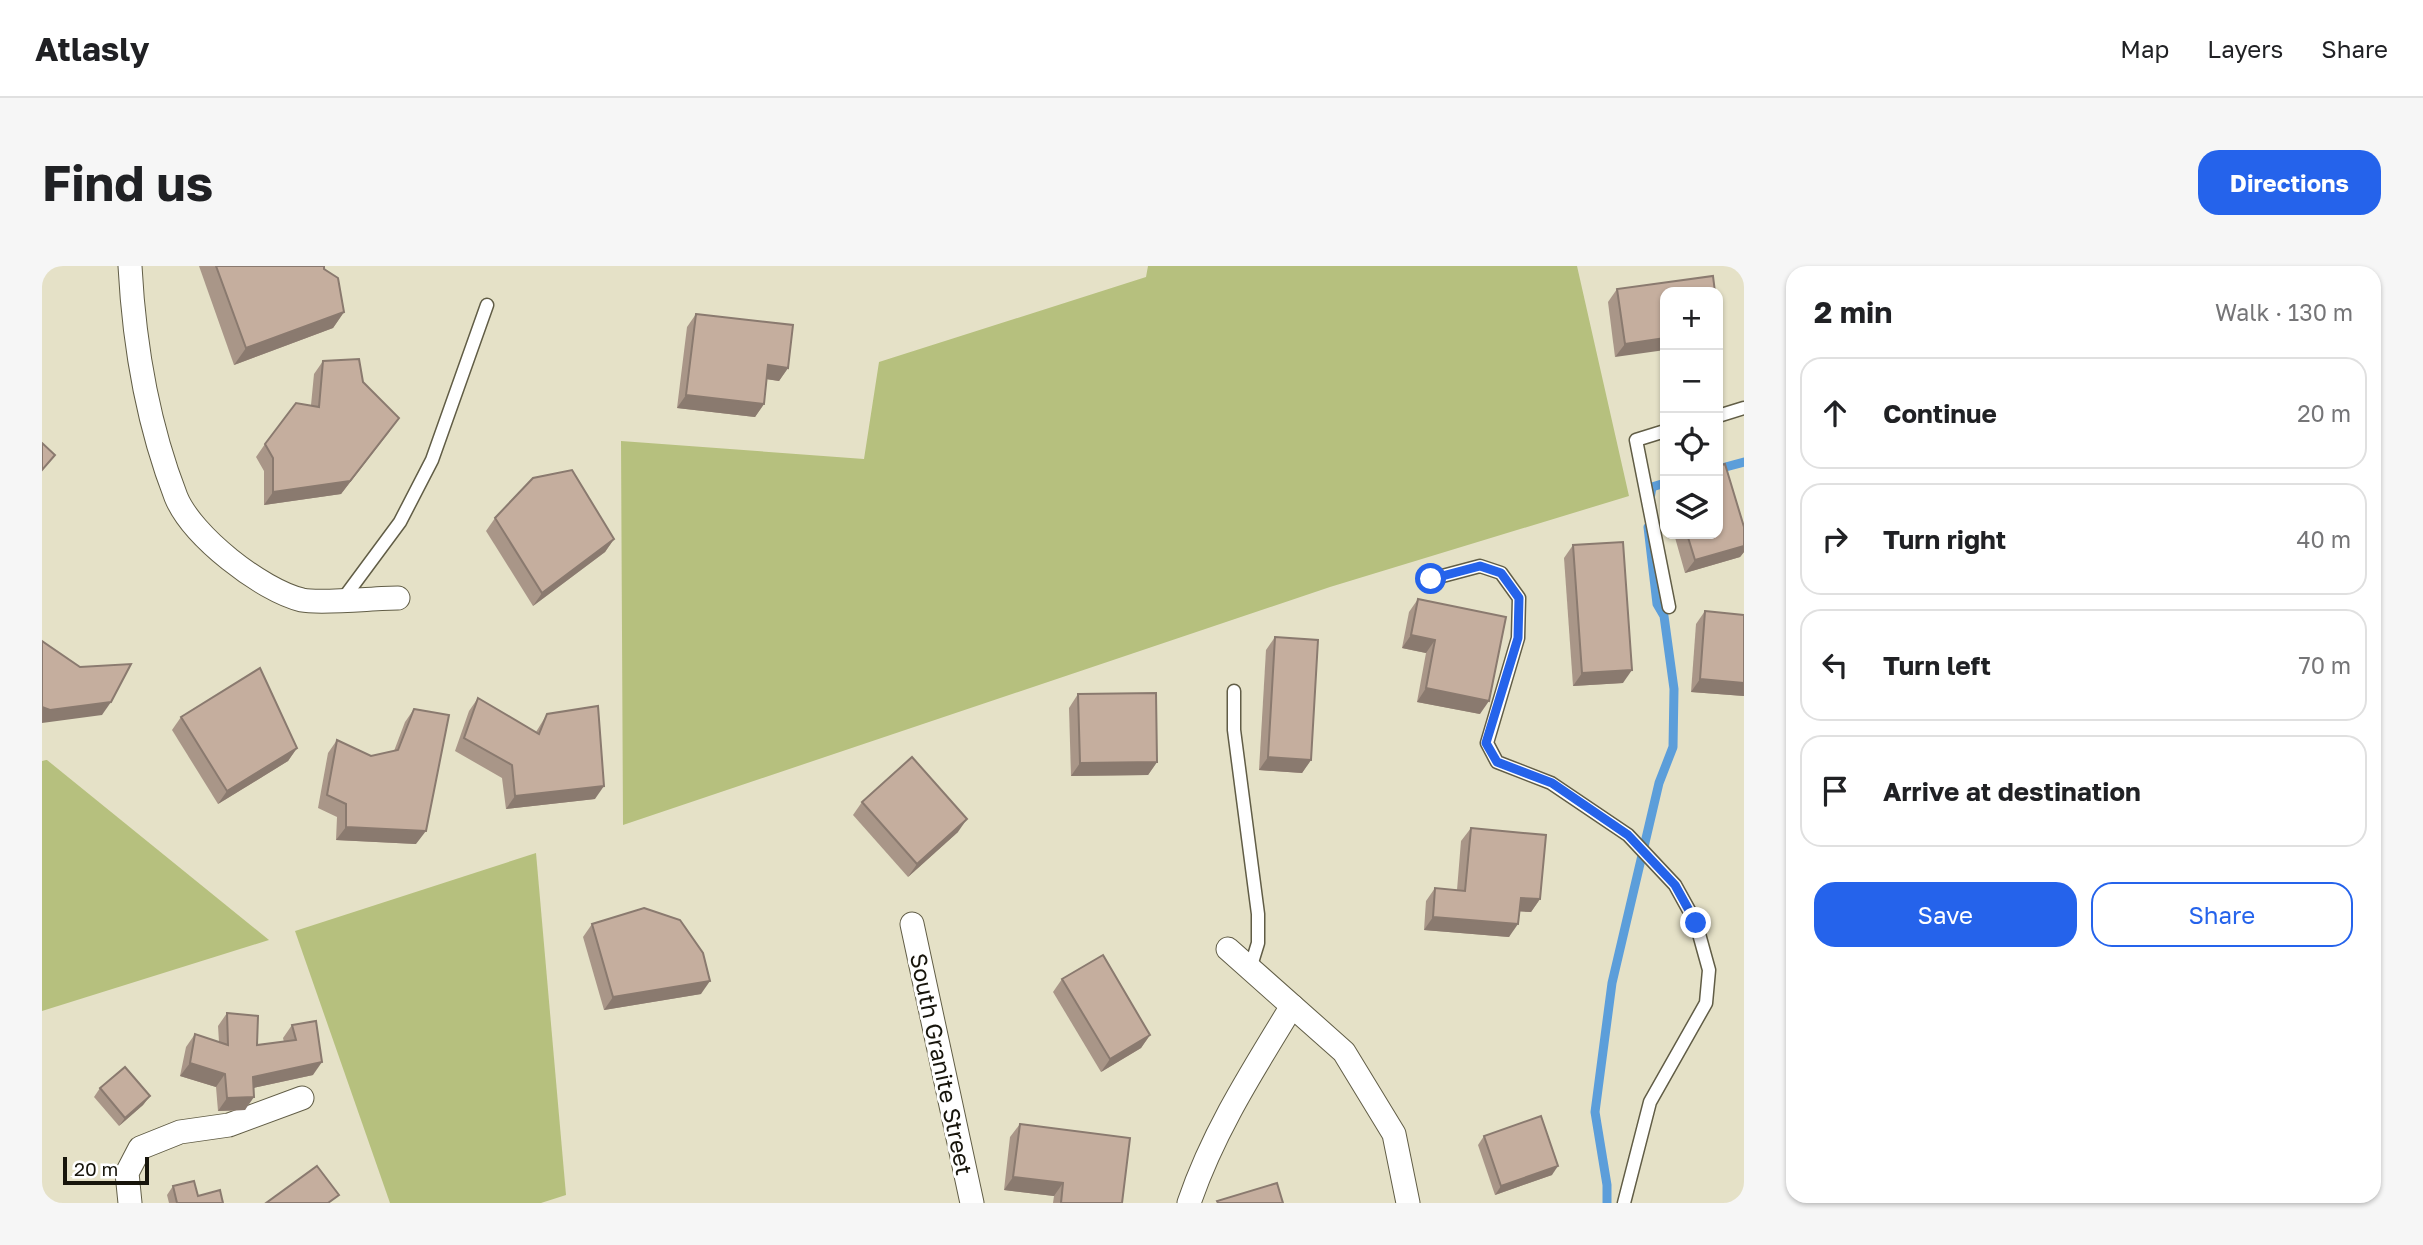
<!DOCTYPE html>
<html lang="en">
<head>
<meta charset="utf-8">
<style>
  :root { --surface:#fff; --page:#f6f6f6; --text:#202124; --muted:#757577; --line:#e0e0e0; --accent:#2563eb }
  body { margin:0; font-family:"Golos Text",sans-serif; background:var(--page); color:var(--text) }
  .controls { position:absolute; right:21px; top:21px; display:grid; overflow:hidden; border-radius:14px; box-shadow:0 2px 5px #0004 }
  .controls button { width:63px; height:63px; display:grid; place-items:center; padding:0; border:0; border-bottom:2px solid var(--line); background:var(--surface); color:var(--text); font:35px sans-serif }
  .scale { position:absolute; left:21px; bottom:18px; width:86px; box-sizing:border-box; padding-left:7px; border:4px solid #17150c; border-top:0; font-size:19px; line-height:24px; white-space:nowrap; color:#17150c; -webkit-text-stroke:5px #fff; paint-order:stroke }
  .stop { position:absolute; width:21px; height:21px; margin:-16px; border:5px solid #2563eb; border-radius:50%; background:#fff }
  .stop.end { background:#2563eb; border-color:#fff; box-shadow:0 2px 7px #0008 }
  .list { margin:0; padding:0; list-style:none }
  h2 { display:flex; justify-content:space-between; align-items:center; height:91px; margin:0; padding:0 28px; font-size:30px }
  h2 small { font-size:23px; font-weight:400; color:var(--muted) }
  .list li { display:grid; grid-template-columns:46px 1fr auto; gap:21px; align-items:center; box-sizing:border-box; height:112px; margin:0 14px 14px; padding:0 14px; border:2px solid var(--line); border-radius:21px }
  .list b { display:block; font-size:26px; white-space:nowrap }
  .list em { font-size:23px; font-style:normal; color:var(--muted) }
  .actions { display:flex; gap:14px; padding:21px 28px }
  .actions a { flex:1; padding:16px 0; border:2px solid var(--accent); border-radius:21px; text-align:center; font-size:24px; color:var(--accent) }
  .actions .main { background:var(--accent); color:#fff }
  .icon { flex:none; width:38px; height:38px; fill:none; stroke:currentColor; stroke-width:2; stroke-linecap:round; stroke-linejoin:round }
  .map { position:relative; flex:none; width:1702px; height:937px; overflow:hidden; border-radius:21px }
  header { display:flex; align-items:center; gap:42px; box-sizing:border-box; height:98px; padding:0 35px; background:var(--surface); border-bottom:2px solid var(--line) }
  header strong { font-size:33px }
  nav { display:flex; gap:38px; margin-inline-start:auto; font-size:24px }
  .intro { display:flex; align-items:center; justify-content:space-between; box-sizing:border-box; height:168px; padding:0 42px }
  h1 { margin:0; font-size:49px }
  .button { padding:18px 32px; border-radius:21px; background:var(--accent); color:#fff; font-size:24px; font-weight:700 }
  main { display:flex; gap:42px; padding:0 42px }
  aside { flex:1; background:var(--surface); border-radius:21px; box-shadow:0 2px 5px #0004 }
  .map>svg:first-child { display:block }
  .green { fill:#b6c07e }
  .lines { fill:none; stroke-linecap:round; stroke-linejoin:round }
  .stream { stroke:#5c9eda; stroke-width:9 }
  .lane-casing { stroke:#615d46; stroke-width:15 }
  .street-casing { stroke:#615d46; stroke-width:25 }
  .lane { stroke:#fff; stroke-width:12 }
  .street { stroke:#fff; stroke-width:23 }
  .wall { fill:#a99688 }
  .shaded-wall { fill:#8a7a6f }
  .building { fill:#c5ae9e; stroke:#8a7a6f; stroke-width:2 }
  .route { stroke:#2563eb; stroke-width:9 }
  .labels { text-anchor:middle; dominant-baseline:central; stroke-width:6; stroke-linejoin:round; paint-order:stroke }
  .street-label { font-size:23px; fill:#17150c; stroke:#fff }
</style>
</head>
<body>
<header>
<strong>Atlasly</strong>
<nav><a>Map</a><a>Layers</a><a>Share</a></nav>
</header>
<div class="intro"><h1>Find us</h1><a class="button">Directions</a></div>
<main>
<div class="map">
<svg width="1702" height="937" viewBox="0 0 1702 937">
  <rect width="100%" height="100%" fill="#e5e1c7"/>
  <g class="green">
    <path d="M1106,0H1535L1587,230L1288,321L581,559L579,175L822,193L837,96L1104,11Z"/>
    <path d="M4,494H5L227,674L0,745V495Z"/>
    <path d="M494,587L524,929L499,937H348L253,665Z"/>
  </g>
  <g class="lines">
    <g class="stream">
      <path d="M1676,203L1702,196"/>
      <path d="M1608,233L1610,221L1623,217"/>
      <path d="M1565,937V919L1553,846L1570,717L1617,517L1631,481L1632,423L1622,350L1615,338L1606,261"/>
    </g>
    <defs>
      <g id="lane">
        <path d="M1676,150L1702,142"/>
        <path d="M1623,165L1594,174L1627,341"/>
        <path d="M1389,313L1438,300L1459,307L1477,332L1476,372L1445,477L1455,496L1509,517L1586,569L1633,619L1654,657L1667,704L1664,737L1608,836L1582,937"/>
        <path d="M301,333L358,256L390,194L445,39"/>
        <path d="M1192,425V464L1216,648V677L1208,703"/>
      </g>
      <g id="street">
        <path d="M88,0C92,76 106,159 134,231C150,270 219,324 260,334C279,338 333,332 356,332"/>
        <path d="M870,658L930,937"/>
        <path d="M1186,683L1302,786L1352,868L1366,937"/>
        <path d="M88,937L85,907L98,882L138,866L187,859L260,832"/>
        <path d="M1147,937C1171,866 1211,804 1250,740"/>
      </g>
    </defs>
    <use href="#lane" class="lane-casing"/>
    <use href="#street" class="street-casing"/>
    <use href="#lane" class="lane"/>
    <use href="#street" class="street"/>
  </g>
  <g class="wall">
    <path d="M157,0H282L302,46L291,62L192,99Z"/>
    <path d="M1671,10L1573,91L1566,36L1575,23Z"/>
    <path d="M654,48L746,102L737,115L725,113L722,138L713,151L635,142L645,61Z"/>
    <path d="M281,95L321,116L348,165L299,228L222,239V205L214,191L223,178L269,139L272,108Z"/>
    <path d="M1623,222V238L1620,227Z"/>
    <path d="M453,252L572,273L563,286L491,340L444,265Z"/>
    <path d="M1702,261V286L1698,291L1643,307L1632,268H1676Z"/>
    <path d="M1531,279L1581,417L1531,420L1522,292Z"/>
    <path d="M1376,333L1438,448L1375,436L1384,387L1360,382L1367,346Z"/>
    <path d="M1663,345L1702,430L1649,426L1654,358Z"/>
    <path d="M1233,371L1269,494L1260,507L1217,504L1224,384Z"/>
    <path d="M1036,428L1115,496L1106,509L1029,510L1027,442Z"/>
    <path d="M436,432L494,466L505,448L553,533L464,543L460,512L413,485L427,445Z"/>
    <path d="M372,443L374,578L294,574L295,551L276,542L286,487L295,474L329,490L352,485L363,456Z"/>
    <path d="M139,451L255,482L246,495L176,538L130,464Z"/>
    <path d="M820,536L916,566L866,611L811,549Z"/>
    <path d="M1429,562L1498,633L1489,646L1477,645L1467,671L1382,664L1384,635L1393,622L1415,624L1419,575Z"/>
    <path d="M550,658L659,728L562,744L541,671Z"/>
    <path d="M1020,713L1108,769L1099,782L1059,806L1011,726Z"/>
    <path d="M185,747L215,779L242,776L241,772L250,759L271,809L211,822L203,844L176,845L174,821L138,810L144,781L153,768L177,776L176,760Z"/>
    <path d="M58,822L108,830L101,839L77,860L52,831Z"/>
    <path d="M978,858L1080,937H1011L1012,930L962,924L968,871Z"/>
    <path d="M1442,870L1510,909L1453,929L1436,879Z"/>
    <path d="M131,920L156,930L181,937H127L125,929Z"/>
  </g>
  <g class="shaded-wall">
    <path d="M302,46L291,62L192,99L204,82Z"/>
    <path d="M1623,72V84L1573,91L1583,78Z"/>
    <path d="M726,99L746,102L737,115L717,112Z"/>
    <path d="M644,129L722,138L713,151L635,142Z"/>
    <path d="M357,152L299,228L222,239L231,226Z"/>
    <path d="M572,273L563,286L491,340L500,327Z"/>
    <path d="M1702,280V286L1698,291L1643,307L1653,294Z"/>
    <path d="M1369,369L1393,374L1384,387L1360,382Z"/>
    <path d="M1590,404L1581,417L1531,420L1540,407Z"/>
    <path d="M1658,413L1702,417V430L1649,426Z"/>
    <path d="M1384,422L1447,435L1438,448L1375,436Z"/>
    <path d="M69,436L60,449L0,457V441Z"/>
    <path d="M255,482L246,495L176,538L185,525Z"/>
    <path d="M1226,491L1269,494L1260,507L1217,504Z"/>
    <path d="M1115,496L1106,509L1029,510L1038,497Z"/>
    <path d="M562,520L553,533L464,543L473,530Z"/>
    <path d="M925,553L916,566L866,611L875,598Z"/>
    <path d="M304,561L384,565L374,578L294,574Z"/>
    <path d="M1479,632L1498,633L1489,646L1470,645Z"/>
    <path d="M1391,651L1476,658L1467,671L1382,664Z"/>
    <path d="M668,715L659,728L562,744L571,731Z"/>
    <path d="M1108,769L1099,782L1059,806L1068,793Z"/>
    <path d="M280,796L271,809L202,824L211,811Z"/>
    <path d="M148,797L183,808L174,821L138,810Z"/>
    <path d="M108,830L101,839L77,860L83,852Z"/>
    <path d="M212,831L203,844L176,845L185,832Z"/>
    <path d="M1516,900L1510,909L1453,929L1459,920Z"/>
    <path d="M971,911L1021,917L1012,930L962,924Z"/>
  </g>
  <g class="building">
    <path d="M174,0H282V3L296,12L302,46L204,82Z"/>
    <path d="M1671,10L1673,26H1623V72L1583,78L1575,23Z"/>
    <path d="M654,48L751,59L746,102L726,99L722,138L644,129Z"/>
    <path d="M317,93L321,116L357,152L308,215L231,226V192L223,178L254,137L277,141L281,95Z"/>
    <path d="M0,177L13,189L0,204Z"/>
    <path d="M1683,198L1702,261V280L1653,294L1645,268H1676V200Z"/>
    <path d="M530,204L572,273L500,327L453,252L491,212Z"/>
    <path d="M1581,276L1590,404L1540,407L1531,279Z"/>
    <path d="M1376,333L1464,351L1447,435L1384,422L1393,374L1369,369Z"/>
    <path d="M1663,345L1702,349V417L1658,413Z"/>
    <path d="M1233,371L1276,374L1269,494L1226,491Z"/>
    <path d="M0,375L38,401L89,398L69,436L8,444L0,441Z"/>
    <path d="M218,402L255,482L185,525L139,451Z"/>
    <path d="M1114,427L1115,496L1038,497L1036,428Z"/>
    <path d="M436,432L497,468L505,448L556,440L562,520L473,530L470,499L422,472Z"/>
    <path d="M372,443L407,449L384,565L304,561V538L285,529L295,474L329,490L356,484Z"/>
    <path d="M870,491L925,553L875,598L820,536Z"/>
    <path d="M1429,562L1504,569L1498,633L1479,632L1476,658L1391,651L1393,622L1423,625Z"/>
    <path d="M602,642L638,654L661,687L668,715L571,731L550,658Z"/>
    <path d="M1061,689L1108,769L1068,793L1020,713Z"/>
    <path d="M185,747L216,750L215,779L254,774L250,759L274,755L280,796L211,811L212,831L185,832L183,808L148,797L153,768L186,779Z"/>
    <path d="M83,801L108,830L83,852L58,822Z"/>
    <path d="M1499,850L1516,900L1459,920L1442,870Z"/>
    <path d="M978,858L1088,872L1080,937H1019L1021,917L971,911Z"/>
    <path d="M275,900L297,929L286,937H224Z"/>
    <path d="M152,915L156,930L178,924L181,937H135L131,920Z"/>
    <path d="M1235,917L1241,937H1176L1175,935Z"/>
  </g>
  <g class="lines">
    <path class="route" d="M1389,313L1438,300L1459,307L1477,332L1476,372L1444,477L1455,496L1510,517L1586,569L1633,619L1654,657"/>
  </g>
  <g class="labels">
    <g class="street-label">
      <text transform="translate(900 798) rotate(78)">South Granite Street</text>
    </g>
  </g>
</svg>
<div class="controls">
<button>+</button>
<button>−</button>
<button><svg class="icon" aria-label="locate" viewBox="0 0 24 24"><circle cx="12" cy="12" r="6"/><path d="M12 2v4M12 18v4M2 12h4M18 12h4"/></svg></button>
<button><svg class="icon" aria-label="layers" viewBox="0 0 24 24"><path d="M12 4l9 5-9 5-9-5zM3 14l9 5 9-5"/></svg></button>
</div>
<div class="scale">20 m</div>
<div class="stop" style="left:1389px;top:313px"></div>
<div class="stop end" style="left:1654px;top:657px"></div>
</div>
<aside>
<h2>2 min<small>Walk · 130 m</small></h2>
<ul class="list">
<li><svg class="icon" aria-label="ahead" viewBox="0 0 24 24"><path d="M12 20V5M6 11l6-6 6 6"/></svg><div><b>Continue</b></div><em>20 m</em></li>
<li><svg class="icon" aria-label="right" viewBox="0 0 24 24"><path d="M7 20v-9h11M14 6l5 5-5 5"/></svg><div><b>Turn right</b></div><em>40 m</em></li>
<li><svg class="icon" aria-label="left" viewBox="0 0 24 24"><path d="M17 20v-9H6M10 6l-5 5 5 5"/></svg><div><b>Turn left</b></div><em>70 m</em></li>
<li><svg class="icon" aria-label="arrive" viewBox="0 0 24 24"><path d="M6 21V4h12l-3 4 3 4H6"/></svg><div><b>Arrive at destination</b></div></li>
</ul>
<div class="actions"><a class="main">Save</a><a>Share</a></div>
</aside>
</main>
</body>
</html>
